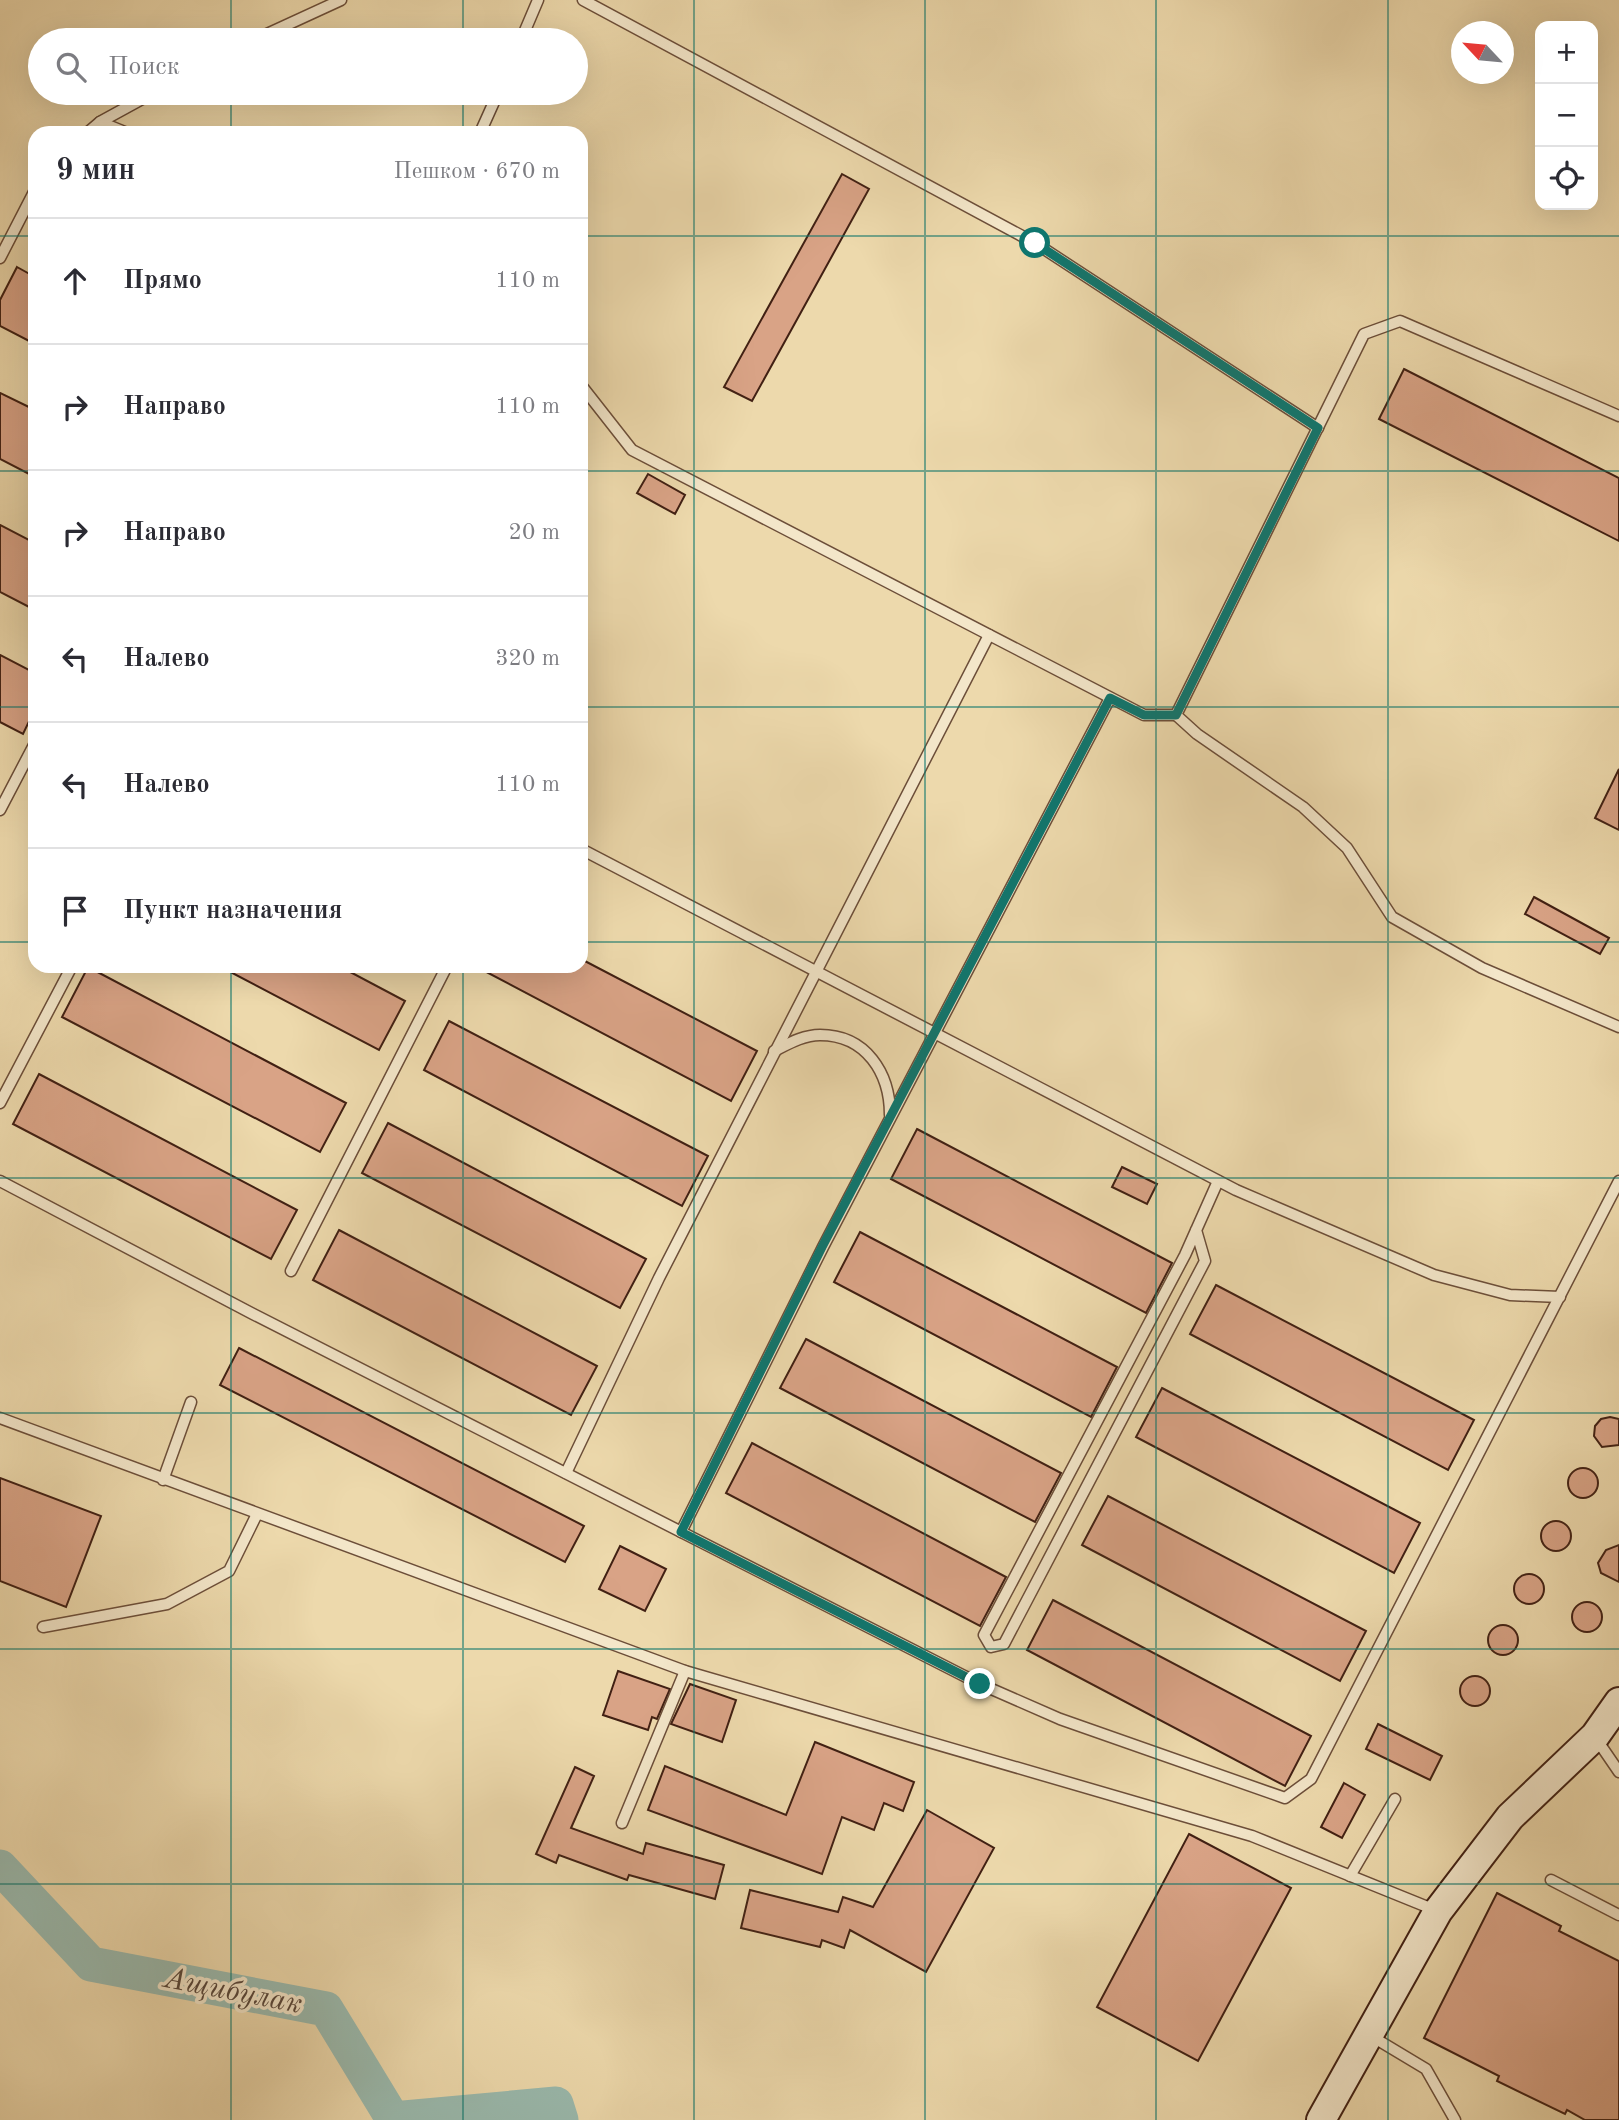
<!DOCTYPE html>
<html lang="ru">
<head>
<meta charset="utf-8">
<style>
  :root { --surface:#fff; --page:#f2f2f3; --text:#2b2b33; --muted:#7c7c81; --line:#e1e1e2 }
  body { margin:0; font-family:"Old Standard TT",serif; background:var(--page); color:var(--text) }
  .controls { position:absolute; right:21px; top:21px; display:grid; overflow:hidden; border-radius:14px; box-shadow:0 7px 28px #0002 }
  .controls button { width:63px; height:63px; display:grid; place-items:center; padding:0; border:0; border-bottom:2px solid var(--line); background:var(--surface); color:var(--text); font:35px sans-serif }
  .compass { position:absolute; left:1451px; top:21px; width:63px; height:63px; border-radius:50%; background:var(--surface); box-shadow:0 7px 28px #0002; rotate:296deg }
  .stop { position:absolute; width:21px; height:21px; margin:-16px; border:5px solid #0f766e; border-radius:50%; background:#fff }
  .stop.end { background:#0f766e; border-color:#fff; box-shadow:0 2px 7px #0008 }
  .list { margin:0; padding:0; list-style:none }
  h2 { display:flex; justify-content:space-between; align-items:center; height:91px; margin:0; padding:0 28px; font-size:30px }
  h2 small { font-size:23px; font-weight:400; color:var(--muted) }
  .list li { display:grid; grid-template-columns:46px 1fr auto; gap:21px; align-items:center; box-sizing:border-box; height:126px; padding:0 28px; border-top:2px solid var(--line) }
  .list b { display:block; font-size:26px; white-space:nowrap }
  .list em { font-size:23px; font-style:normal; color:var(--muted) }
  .icon { flex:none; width:38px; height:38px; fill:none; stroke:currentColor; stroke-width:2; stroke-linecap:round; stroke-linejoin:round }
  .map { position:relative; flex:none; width:1619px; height:2120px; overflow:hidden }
  .search { position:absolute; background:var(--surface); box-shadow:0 7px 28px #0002; left:28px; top:28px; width:560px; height:77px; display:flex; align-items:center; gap:18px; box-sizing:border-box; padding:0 24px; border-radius:38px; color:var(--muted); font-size:26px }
  .panel { position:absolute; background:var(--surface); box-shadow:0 7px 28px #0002; left:28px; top:126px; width:560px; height:847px; border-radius:21px }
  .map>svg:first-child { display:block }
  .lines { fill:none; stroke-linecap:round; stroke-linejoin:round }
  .river { stroke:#9abaae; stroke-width:35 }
  .building { fill:#d9a386; stroke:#412013; stroke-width:2 }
  .lane-casing { stroke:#6c4e39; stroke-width:13 }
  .secondary-casing { stroke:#412013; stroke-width:32 }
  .lane { stroke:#f3e6c9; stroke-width:10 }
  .secondary { stroke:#f3e6c9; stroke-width:28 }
  .route { stroke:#0f766e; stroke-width:9 }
  .grid { fill:none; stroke:#0f766e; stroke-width:2; stroke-opacity:0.55 }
  .labels { text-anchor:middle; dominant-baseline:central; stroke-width:7; stroke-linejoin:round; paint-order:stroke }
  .water-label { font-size:30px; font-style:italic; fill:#57463a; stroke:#f3e6c9 }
</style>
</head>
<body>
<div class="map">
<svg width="1619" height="2120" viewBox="0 0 1619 2120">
  <rect width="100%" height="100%" fill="#edd9ac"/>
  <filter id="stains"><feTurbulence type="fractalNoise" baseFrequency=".00286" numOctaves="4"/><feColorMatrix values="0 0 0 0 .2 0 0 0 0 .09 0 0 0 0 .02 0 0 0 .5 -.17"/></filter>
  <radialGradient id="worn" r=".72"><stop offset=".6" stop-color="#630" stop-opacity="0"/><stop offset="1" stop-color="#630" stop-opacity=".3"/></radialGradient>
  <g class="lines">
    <path class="river" d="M0,1867L91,1964L326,2009L393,2119L556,2104L561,2120"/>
  </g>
  <g class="building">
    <path d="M842,174L869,189L752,401L724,387Z"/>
    <path d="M17,267L35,277V344L0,326V300Z"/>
    <path d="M1404,369L1619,478V541L1379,419Z"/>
    <path d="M0,393L35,410V477L0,459Z"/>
    <path d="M648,474L685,495L675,514L637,493Z"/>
    <path d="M0,525L35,543V610L0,592Z"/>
    <path d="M0,655L35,673V709L23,734L0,722Z"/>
    <path d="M1619,769V830L1595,818Z"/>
    <path d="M1534,897L1609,938L1600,954L1525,914Z"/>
    <path d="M581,959L757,1051L731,1101L475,966H581Z"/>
    <path d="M219,966H339L405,1001L379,1050Z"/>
    <path d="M88,967L346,1103L320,1152L62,1017Z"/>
    <path d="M449,1021L708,1156L682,1206L424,1070Z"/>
    <path d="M39,1074L297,1210L271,1259L13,1124Z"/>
    <path d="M388,1123L646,1259L620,1308L362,1173Z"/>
    <path d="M917,1129L1172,1263L1146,1313L891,1179Z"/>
    <path d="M1122,1167L1157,1184L1147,1204L1112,1187Z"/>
    <path d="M339,1230L597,1366L571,1415L313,1280Z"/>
    <path d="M860,1232L1117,1367L1091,1417L834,1282Z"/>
    <path d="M1216,1285L1474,1420L1448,1470L1190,1334Z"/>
    <path d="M806,1339L1061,1473L1035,1522L780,1388Z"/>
    <path d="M239,1348L584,1526L565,1562L220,1385Z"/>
    <path d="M1162,1388L1420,1523L1394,1573L1136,1437Z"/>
    <path d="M1610,1417L1619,1419V1445L1602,1447L1594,1436L1595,1426L1601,1419Z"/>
    <path d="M752,1443L1006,1577L980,1626L726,1493Z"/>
    <circle cx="1583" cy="1483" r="15"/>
    <path d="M0,1478L101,1516L66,1607L0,1581Z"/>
    <path d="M1108,1496L1366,1631L1340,1681L1082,1545Z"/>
    <circle cx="1556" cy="1536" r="15"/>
    <path d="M1619,1545V1582L1601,1573L1598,1563L1606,1550Z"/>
    <path d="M620,1546L666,1569L645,1611L599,1589Z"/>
    <circle cx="1529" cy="1589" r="15"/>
    <path d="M1053,1600L1311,1736L1285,1786L1027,1650Z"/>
    <circle cx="1587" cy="1617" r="15"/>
    <circle cx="1503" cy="1640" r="15"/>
    <path d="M618,1671L670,1689L657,1719L652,1717L648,1730L603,1715Z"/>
    <circle cx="1475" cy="1691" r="15"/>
    <path d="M690,1684L736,1700L722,1742L671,1724Z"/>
    <path d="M1378,1724L1442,1756L1430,1780L1366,1749Z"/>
    <path d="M815,1742L914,1782L903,1811L884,1803L874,1830L842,1817L822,1874L648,1810L665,1766L786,1815Z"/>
    <path d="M575,1767L594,1776L571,1828L643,1854L646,1843L724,1865L715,1899L629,1875L627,1880L559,1855L556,1863L536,1854Z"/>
    <path d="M1344,1783L1365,1795L1342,1838L1321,1827Z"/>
    <path d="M927,1810L994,1848L926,1972L850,1930L844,1948L822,1940L820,1947L741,1928L750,1890L838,1912L843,1897L873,1907Z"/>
    <path d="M1189,1834L1291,1888L1198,2061L1097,2007Z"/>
    <path d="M1497,1893L1561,1926L1559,1931L1619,1961V2120H1585L1567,2110L1565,2114L1497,2081L1499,2076L1424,2038Z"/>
  </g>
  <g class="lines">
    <defs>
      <g id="lane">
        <path d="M583,0L1035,243L1318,428"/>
        <path d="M254,40L341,0"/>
        <path d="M521,40L538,0"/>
        <path d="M100,122L127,133"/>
        <path d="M87,133L100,122L153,93"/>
        <path d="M480,133L498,93"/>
        <path d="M0,258L35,190"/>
        <path d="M581,385L632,450L1144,715H1176"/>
        <path d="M1619,416L1400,321L1364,334L1176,715L1197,734L1303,807L1347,848L1392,917L1482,968L1619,1027"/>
        <path d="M0,810L35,743"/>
        <path d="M581,849L1236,1190L1434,1275L1510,1295L1560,1297"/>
        <path d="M774,1051C788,1044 803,1035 820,1035C866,1035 890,1073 890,1115"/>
        <path d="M0,1103L72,966"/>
        <path d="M0,1181L253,1314L980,1684L1060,1719L1285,1798L1311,1779L1619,1181"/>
        <path d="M1196,1230L1205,1261L1004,1644L991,1647L984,1635L1185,1255L1218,1181"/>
        <path d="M291,1271L447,966"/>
        <path d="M0,1418L685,1671L1252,1836L1435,1910"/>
        <path d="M566,1473L659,1278L989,635"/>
        <path d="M163,1480L191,1402"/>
        <path d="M681,1532L823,1247L1110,698"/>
        <path d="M43,1627L167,1604L229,1571L257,1514"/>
        <path d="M1595,1737L1619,1772"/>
        <path d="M622,1823L685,1671"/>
        <path d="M1350,1876L1395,1799"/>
        <path d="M1551,1880L1619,1915"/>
        <path d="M1371,2036L1426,2069L1455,2120"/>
      </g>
      <path id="secondary" d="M1321,2120L1438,1911L1510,1817L1595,1736L1619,1702"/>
    </defs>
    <use href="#lane" class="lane-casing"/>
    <use href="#secondary" class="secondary-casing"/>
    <use href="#lane" class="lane"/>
    <use href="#secondary" class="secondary"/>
  </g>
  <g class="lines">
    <path class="route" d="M980,1684L681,1532L822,1247L1110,698L1144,715H1176L1318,428L1035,243"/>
  </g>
  <path class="grid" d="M231,0V40M463,0V40M694,0V2120M925,0V2120M1156,0V2120M1388,0V2120M231,93V133M463,93V133M0,236H35M581,236H1619M0,471H35M581,471H1619M0,707H35M581,707H1619M0,942H35M581,942H1619M231,966V2120M463,966V2120M0,1178H1619M0,1413H1619M0,1649H1619M0,1884H1619"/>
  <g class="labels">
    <g class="water-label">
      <text transform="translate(233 1992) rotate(11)">Ащибулак</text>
    </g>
  </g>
  <rect width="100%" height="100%" filter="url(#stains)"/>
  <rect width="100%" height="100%" fill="url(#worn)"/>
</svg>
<div class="controls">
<button>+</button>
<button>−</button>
<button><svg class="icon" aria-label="locate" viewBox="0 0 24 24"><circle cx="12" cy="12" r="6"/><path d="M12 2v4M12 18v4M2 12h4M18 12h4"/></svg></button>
</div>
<svg class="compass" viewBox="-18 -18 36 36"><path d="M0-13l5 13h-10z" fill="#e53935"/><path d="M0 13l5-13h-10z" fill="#7c7c81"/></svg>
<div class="stop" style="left:1035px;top:243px"></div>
<div class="stop end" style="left:980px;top:1684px"></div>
<div class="search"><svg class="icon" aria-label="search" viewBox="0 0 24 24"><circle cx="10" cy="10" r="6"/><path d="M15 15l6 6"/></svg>Поиск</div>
<section class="panel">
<h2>9 мин<small>Пешком · 670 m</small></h2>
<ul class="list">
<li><svg class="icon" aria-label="ahead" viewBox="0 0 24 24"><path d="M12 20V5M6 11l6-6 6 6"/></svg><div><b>Прямо</b></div><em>110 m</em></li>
<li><svg class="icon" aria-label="right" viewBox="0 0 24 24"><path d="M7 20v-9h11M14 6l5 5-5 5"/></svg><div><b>Направо</b></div><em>110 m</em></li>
<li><svg class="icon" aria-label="right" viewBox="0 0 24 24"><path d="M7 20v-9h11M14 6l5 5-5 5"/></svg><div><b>Направо</b></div><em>20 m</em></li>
<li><svg class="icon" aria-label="left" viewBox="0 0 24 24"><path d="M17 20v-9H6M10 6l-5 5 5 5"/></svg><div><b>Налево</b></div><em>320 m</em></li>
<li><svg class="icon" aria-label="left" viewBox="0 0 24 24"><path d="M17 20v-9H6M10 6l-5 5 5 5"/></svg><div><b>Налево</b></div><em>110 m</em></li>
<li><svg class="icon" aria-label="arrive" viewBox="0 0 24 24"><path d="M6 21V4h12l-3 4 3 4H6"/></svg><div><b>Пункт назначения</b></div></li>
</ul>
</section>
</div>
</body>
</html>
